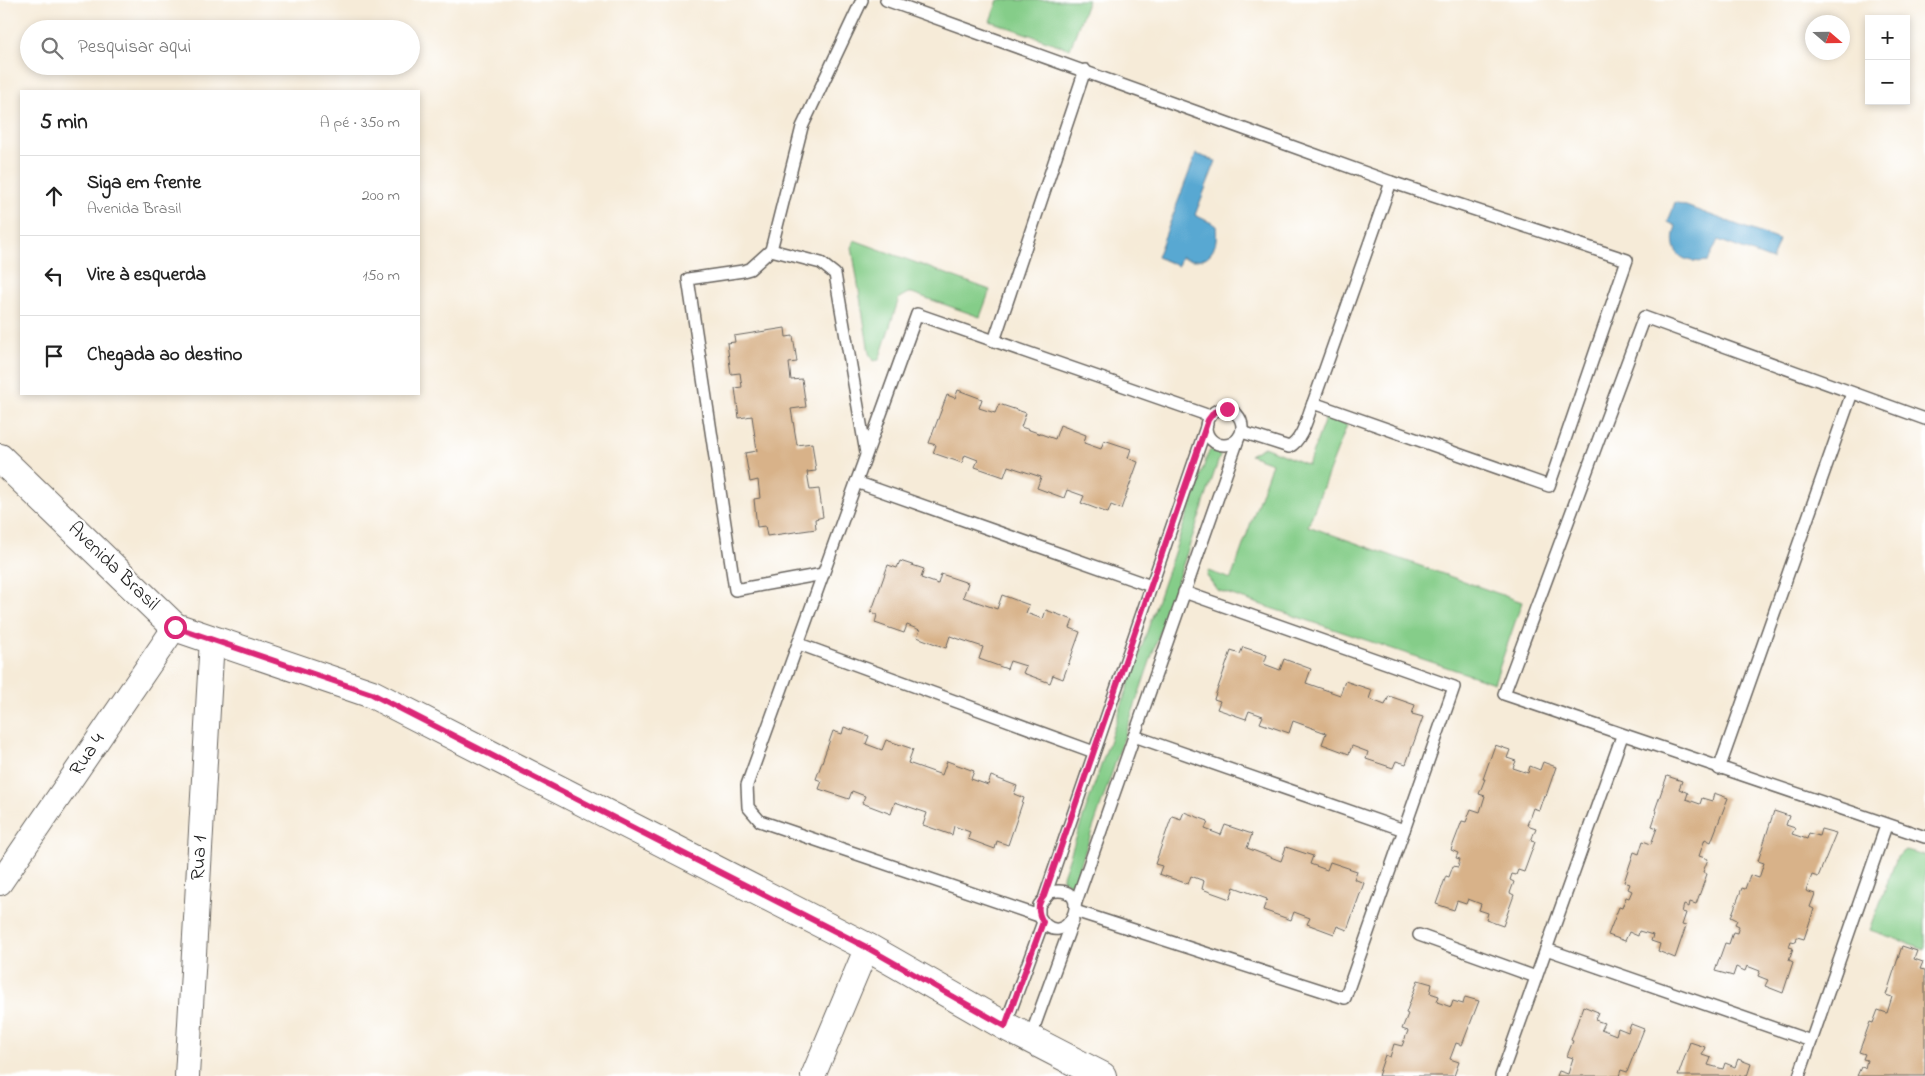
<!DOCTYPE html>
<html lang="pt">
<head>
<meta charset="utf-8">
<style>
  :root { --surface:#fff; --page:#f6f6f6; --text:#222; --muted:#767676; --line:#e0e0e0 }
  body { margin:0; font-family:"Indie Flower",sans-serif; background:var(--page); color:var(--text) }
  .controls { position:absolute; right:15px; top:15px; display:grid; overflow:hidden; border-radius:0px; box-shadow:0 2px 8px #0003 }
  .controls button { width:45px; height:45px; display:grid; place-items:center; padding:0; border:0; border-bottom:1px solid var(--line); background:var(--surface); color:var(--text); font:25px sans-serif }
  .compass { position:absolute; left:1805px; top:15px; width:45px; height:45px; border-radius:50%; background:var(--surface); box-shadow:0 2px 8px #0003; rotate:110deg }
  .stop { position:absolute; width:15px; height:15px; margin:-11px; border:4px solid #db2777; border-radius:50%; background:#fff }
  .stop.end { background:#db2777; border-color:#fff; box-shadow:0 1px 5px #0008 }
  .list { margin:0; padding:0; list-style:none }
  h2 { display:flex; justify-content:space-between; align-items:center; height:65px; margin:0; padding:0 20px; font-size:21px }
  h2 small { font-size:16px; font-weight:400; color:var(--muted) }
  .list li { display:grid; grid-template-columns:32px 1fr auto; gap:15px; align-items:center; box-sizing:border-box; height:80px; padding:0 20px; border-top:1px solid var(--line) }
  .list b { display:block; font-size:19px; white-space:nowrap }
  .list p { margin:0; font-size:16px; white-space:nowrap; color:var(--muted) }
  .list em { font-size:16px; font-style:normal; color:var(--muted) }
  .icon { flex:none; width:28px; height:28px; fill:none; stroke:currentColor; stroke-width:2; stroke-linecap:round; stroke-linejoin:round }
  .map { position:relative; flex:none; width:1925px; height:1076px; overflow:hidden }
  .search { position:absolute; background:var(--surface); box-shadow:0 2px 8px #0003; left:20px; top:20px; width:400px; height:55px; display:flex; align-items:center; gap:12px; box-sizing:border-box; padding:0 18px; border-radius:28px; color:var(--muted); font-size:19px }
  .panel { position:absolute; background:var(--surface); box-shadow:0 2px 8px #0003; left:20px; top:90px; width:400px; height:305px; border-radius:0px }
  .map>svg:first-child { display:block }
  .green { fill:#85cd89; stroke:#507452 }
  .water { fill:#58a8d2; stroke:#3a6277 }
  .building { fill:#d8b289 }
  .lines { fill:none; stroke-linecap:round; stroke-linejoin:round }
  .lane-casing { stroke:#68645e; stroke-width:14 }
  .street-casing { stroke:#68645e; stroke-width:26 }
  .secondary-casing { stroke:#68645e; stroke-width:30 }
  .lane { stroke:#fff; stroke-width:11 }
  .street { stroke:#fff; stroke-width:24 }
  .secondary { stroke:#fff; stroke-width:28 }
  .route { stroke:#db2777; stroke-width:6 }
  .labels { text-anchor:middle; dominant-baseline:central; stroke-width:4.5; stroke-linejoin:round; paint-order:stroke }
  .street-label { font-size:20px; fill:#1c1c1c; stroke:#fff }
</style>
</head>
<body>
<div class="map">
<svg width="1925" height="1076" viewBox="0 0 1925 1076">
  <rect width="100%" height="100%" fill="#fff"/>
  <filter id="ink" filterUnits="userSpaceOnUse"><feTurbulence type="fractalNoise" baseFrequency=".02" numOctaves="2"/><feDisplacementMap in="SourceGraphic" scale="10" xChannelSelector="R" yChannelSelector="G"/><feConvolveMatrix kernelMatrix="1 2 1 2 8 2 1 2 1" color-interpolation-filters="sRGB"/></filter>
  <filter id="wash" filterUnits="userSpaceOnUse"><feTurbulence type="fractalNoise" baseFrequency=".0096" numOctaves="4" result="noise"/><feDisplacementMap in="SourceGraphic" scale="20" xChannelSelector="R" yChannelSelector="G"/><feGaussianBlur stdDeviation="1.12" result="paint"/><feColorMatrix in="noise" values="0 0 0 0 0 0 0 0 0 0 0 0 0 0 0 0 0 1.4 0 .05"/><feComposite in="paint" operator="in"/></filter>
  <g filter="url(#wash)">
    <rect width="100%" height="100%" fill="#f6ebd8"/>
    <g class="green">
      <path d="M998,0H1088L1070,49L990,21Z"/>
      <path d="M854,240L990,290L980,317L912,293H908L899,298L879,360L873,361L869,353L852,247Z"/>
      <path d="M1326,416L1347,425L1308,526L1522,602L1494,683L1217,590L1207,576L1208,571L1231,579L1272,463L1250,455L1264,447L1308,465Z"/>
      <path d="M1216,448L1219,450L1220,456L1075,881L1068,884L1063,880V876L1209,451Z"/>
      <path d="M1906,850L1925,855V949L1870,930L1897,857Z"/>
    </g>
    <g class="water">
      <path d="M1196,154L1216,161L1195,215L1216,225C1219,251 1208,267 1181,257L1178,266L1157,257Z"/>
      <path d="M1675,202L1779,240L1772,260L1718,240L1708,261C1682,265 1667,252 1676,226L1668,222Z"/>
    </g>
    <g id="blocks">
      <g class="building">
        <path d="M785,328L786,337L793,336L797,362L789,363L791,380L802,379L806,407L791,409L797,445L812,443L816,471L807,472L810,490L819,489L823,517L815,519L816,529L767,536L765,526L757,527L754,499L760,498L758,480L750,482L745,453L757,451L752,416L739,418L735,388L742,387L740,373L731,374L727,343L735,342L734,336Z"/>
        <path d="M958,390L982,399L979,408L995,413L999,404L1026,413L1021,427L1055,439L1060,425L1086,435L1084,443L1101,449L1104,440L1131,449L1128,458L1138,462L1121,509L1111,505L1108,513L1081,503L1084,496L1067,490L1064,498L1037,488L1041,477L1008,466L1004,477L975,467L978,460L965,455L962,463L933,453L936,445L929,443L947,395L955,398Z"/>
        <path d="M900,561L924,569L921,578L938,584L941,574L968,583L963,597L997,609L1002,595L1029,605L1026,613L1043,619L1046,610L1073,620L1070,628L1080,632L1063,679L1053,675L1050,683L1023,673L1026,666L1010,661L1007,669L979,659L983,647L950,636L946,648L917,637L920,630L907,625L904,633L875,623L877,615L871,613L888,565L897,568Z"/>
        <path d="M1243,647L1267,655L1264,664L1280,670L1284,659L1311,669L1306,683L1340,695L1345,681L1372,690L1369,699L1385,705L1389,696L1415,705L1412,714L1423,717L1406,764L1396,761L1393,768L1366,759L1368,752L1352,746L1349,754L1322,744L1326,733L1293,721L1289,733L1260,723L1263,716L1249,711L1246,719L1217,709L1220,701L1214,699L1231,651L1240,654Z"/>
        <path d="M844,727L869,736L866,744L882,750L886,740L913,749L908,763L942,775L947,761L974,771L971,779L988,785L991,776L1017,786L1014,794L1024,798L1008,845L997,841L995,849L968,839L970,832L954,826L952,835L923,825L927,813L895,802L891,814L862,803L865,796L852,791L849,799L819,789L822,781L816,779L833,731L842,734Z"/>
        <path d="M1495,745L1510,750L1507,758L1516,761L1513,768L1528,773L1530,766L1540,770L1543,762L1556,767L1546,796L1544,795L1539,810L1533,808L1527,825L1536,828L1531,841L1535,842L1524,872L1518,870L1516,875L1512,874L1510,880L1514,882L1510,893L1514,895L1503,926L1486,920L1488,913L1479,910L1481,904L1468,899L1466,904L1457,901L1454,910L1436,904L1446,876L1449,877L1453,866L1458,867L1460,859L1456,858L1458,853L1451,850L1462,821L1466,822L1471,809L1480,812L1485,796L1479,794L1485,779H1483Z"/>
        <path d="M1667,776L1682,781L1679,789L1688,793L1686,799L1700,804L1702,798L1712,801L1714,793L1728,798L1711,842L1705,839L1699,856L1708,859L1703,872L1707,874L1696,904L1690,902L1689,907L1684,905L1682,912L1686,913L1682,925L1686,926L1675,958L1658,951L1660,944L1651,941L1653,935L1639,931L1638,936L1629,932L1625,941L1608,935L1619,907L1622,908L1626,897L1629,898L1632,891L1628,889L1630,884L1624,882L1634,852L1639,854L1643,841L1651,844L1657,828L1652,826L1657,811L1655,810Z"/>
        <path d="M1774,811L1789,816L1786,825L1795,828L1792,834L1807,839L1809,833L1819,836L1821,829L1836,833L1818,877L1812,875L1806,891L1815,894L1810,907L1814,909L1804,939L1797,937L1796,942L1791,941L1789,947L1793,948L1789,960L1793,962L1783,993L1765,986L1768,980L1758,976L1760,971L1747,966L1745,971L1736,967L1733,976L1715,971L1725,943L1729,944L1733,932L1737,933L1739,926L1735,924L1737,920L1731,917L1742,888L1745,889L1750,875L1759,878L1764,863L1758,861Z"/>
        <path d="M1184,812L1208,821L1205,829L1221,835L1225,825L1252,834L1247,848L1281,861L1286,847L1313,856L1310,864L1327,870L1330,862L1357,871L1354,879L1364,883L1347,930L1337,926L1334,934L1307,924L1310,918L1294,912L1291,920L1263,910L1267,899L1234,887L1230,899L1202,889L1204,881L1191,876L1188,884L1159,874L1162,866L1155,864L1172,816L1181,819Z"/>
        <path d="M1902,946L1917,951L1914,959L1923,962L1920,969L1925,970V1072L1924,1076H1857L1861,1067L1865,1068L1867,1060L1863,1059L1865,1054L1859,1052L1870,1022L1873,1023L1878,1010L1887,1013L1892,997L1886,995Z"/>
        <path d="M1418,980L1432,984L1430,993L1439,996L1437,1002L1451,1007L1453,1001L1463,1004L1465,997L1479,1001L1462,1045L1456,1043L1450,1059L1459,1062L1454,1076H1378L1385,1055L1390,1057L1394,1044L1402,1046L1408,1031L1402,1029L1408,1014L1406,1013Z"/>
        <path d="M1583,1006L1598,1012L1595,1020L1604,1023L1601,1029L1616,1035L1618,1028L1628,1032L1631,1024L1644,1029L1627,1072L1621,1070L1619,1076H1557L1559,1071L1568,1074L1573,1058L1567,1056L1573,1041L1571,1040Z"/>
        <path d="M1690,1042L1705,1047L1702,1055L1711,1058L1708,1065L1723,1069L1725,1063L1735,1067L1738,1059L1751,1064L1747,1076H1678Z"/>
      </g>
    </g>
  </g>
  <g filter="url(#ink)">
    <use href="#blocks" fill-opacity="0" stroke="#68645e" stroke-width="1"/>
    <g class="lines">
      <defs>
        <g id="lane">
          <path d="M886,0L1391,182L1627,260L1549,486L1313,403C1307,417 1303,440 1289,447L1242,432"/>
          <path d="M771,250L821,263L835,274L866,453"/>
          <path d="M994,341L1085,70"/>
          <path d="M1313,403L1391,182"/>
          <circle cx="1224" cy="427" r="18"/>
          <path d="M1925,419L1644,317L1504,694L1925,837"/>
          <path d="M856,482L1151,586"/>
          <path d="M823,574L735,590L688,279L743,271L750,269L771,250L802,127L862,0"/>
          <path d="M799,644L1094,752"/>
          <path d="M1134,736L1404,830L1454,687L1184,592"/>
          <path d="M1719,769L1852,393"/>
          <path d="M1045,896L1207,424"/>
          <path d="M1075,905L1239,437"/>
          <path d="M1075,911L1345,998L1404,830"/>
          <path d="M1039,916V905L1050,892C1100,882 1064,959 1039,916L760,821L748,807L747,785L917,314L1210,416"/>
          <path d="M1419,935L1536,977"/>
          <path d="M1546,949L1811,1041"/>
          <path d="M1005,1026L1043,922"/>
          <path d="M1030,1038L1073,920"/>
          <path d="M1501,1076L1622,736"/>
          <path d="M1799,1076L1886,826"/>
        </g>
        <g id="street">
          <path d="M0,883L175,627"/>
          <path d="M187,1076L212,639"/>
          <path d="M813,1076L867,947"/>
        </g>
        <path id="secondary" d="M0,458L175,627L372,694L867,947L1005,1026L1102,1076"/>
      </defs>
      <use href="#lane" class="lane-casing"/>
      <use href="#street" class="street-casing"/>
      <use href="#secondary" class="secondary-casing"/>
      <use href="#lane" class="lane"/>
      <use href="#street" class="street"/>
      <use href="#secondary" class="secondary"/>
    </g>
  </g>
  <g class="lines" filter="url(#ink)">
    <path class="route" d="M175,627L372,694L866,947L1005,1026L1043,922C1037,912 1037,904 1044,896L1208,420L1214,412L1227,409"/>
  </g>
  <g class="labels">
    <g class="street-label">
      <text transform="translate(113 567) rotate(44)">Avenida Brasil</text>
      <text transform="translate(88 755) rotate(-56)">Rua 4</text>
      <text transform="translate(200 858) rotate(-87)">Rua 1</text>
    </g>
  </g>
</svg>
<div class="controls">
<button>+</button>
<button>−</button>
</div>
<svg class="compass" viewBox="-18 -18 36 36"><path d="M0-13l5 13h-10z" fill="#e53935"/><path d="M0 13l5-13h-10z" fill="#767676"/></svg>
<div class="stop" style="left:175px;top:627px"></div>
<div class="stop end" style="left:1227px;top:409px"></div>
<div class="search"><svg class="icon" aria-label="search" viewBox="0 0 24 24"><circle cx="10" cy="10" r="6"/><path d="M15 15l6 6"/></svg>Pesquisar aqui</div>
<section class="panel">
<h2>5 min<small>A pé · 350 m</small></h2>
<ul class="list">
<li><svg class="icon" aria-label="ahead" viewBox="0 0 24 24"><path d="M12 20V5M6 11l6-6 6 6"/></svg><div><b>Siga em frente</b><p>Avenida Brasil</p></div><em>200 m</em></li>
<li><svg class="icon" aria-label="left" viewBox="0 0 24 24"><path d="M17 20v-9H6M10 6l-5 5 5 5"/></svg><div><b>Vire à esquerda</b></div><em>150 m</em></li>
<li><svg class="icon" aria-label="arrive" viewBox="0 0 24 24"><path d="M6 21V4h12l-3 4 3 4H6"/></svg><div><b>Chegada ao destino</b></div></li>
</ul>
</section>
</div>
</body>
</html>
